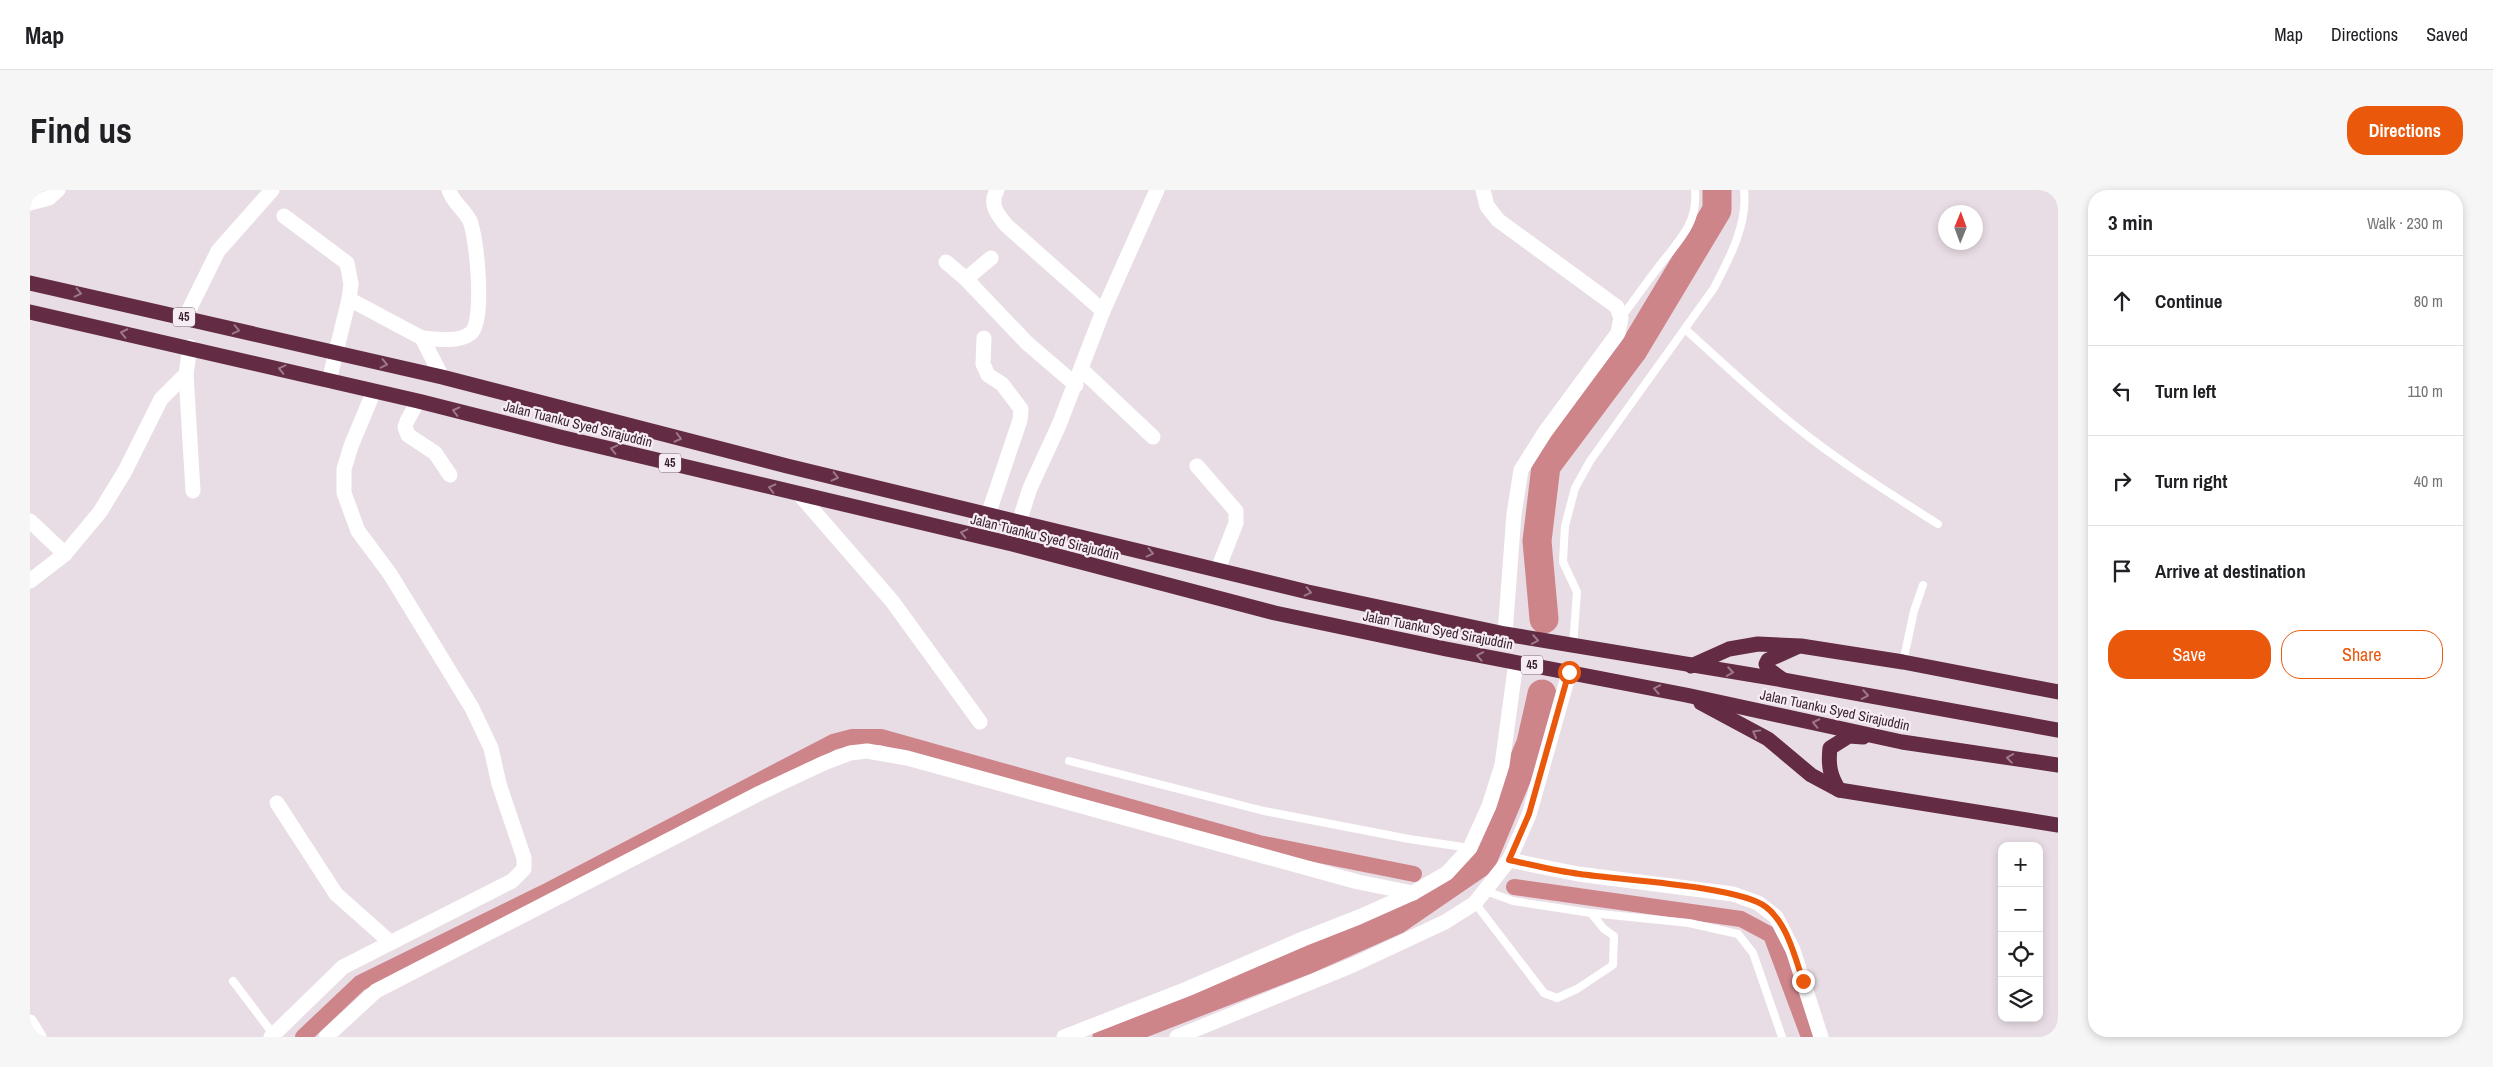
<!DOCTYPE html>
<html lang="en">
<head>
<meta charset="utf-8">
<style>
  :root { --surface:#fff; --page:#f6f6f6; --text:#202124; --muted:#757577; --line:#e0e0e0; --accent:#ea580c }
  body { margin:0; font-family:"Archivo Narrow",sans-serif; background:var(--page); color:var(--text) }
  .controls { position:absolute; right:15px; bottom:15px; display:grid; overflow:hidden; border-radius:10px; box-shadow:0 2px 8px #0003 }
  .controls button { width:45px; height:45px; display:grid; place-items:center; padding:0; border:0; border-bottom:1px solid var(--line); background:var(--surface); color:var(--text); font:25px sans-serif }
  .compass { position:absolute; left:1908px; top:15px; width:45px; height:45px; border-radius:50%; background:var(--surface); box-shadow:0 2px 8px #0003; rotate:1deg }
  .stop { position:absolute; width:15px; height:15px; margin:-11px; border:4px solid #ea580c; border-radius:50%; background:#fff }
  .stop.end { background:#ea580c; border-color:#fff; box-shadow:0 1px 5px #0008 }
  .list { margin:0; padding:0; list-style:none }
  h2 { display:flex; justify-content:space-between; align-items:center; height:65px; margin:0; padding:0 20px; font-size:21px }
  h2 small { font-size:16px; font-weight:400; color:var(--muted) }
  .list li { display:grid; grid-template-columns:32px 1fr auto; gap:15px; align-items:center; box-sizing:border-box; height:90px; padding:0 20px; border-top:1px solid var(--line) }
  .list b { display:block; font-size:19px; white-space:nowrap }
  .list em { font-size:16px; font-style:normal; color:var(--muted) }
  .actions { display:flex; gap:10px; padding:15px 20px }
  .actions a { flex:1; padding:11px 0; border:1px solid var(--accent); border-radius:20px; text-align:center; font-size:18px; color:var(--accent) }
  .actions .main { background:var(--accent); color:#fff }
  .icon { flex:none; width:28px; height:28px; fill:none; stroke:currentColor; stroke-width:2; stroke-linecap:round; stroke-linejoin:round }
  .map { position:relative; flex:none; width:2028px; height:847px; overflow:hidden; border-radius:20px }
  header { display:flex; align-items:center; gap:30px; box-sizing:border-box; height:70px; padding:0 25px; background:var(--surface); border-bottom:1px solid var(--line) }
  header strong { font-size:24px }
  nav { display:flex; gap:28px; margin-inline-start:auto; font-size:18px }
  .intro { display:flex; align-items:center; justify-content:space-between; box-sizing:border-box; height:120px; padding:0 30px }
  h1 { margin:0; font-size:35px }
  .button { padding:12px 22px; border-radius:20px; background:var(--accent); color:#fff; font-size:18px; font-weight:700 }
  main { display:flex; gap:30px; padding:0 30px }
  aside { flex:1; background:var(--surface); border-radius:20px; box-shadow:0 2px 8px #0003 }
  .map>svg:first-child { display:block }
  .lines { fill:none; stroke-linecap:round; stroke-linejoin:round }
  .canal { stroke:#ce858a; stroke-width:16 }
  .river { stroke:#ce858a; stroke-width:29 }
  .lane { stroke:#fff; stroke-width:8 }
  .street { stroke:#fff; stroke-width:15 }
  .highway { stroke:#632c44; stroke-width:15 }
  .oneway { stroke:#9e798a }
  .route { stroke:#ea580c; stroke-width:6 }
  .labels { text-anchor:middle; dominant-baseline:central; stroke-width:4.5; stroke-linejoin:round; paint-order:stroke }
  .shield { fill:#f6edf4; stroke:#715d67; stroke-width:1 }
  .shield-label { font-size:12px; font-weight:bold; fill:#381f2b }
  .street-label { font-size:14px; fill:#381f2b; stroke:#f6edf4 }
</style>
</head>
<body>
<header>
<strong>Map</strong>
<nav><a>Map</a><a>Directions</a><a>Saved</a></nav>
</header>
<div class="intro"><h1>Find us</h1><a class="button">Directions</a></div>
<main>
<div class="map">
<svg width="2028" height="847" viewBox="0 0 2028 847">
  <rect width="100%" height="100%" fill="#e9dde5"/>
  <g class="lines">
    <g class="canal">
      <path d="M1484,697L1711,729L1741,745L1779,847"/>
      <path d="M273,847L330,793L513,703L803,552L822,547H851L1229,653L1384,684"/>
    </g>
    <g class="river">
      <path d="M1514,429L1507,351L1516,276L1603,160L1687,20V0"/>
      <path d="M1077,847L1276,770L1366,730L1452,671L1501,553L1512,504"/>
    </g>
    <g class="lane">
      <path d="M1591,128C1604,110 1617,92 1630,75C1649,50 1668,34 1665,0"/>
      <path d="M1655,139C1705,184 1754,231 1809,269C1841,292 1875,313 1908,334"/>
      <path d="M1543,456L1547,402L1533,372L1534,353L1535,336L1545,298L1560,271L1684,98C1699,69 1718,34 1714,0"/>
      <path d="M1873,472L1884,421L1893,395"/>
      <path d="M1039,571L1234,621L1379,649L1440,658"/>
      <path d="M1445,713L1514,803L1527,808L1547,799L1583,775L1584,746L1574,739L1561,723L1483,711L1456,701"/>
      <path d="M1561,723L1659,733L1708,744L1723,763L1752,847"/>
      <path d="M203,791L243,844"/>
    </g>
    <g class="street">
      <path d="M967,0C959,14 967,24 976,35L1073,121"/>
      <path d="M1453,0L1457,16L1468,30L1587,117L1591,128L1588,143L1515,242L1491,280L1484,324L1475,444"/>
      <path d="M0,13L19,8L28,0"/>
      <path d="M254,26L317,73L321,94L319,109"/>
      <path d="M916,72L936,89L997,153L1046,195"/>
      <path d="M936,89L961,68"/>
      <path d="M155,128L188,61L242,0"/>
      <path d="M392,148C406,149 429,153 441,143C455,131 447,49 440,31C435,20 422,12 419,0"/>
      <path d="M954,148L953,174L958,185L972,194L991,219L990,230L958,325"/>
      <path d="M1051,179L1123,247"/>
      <path d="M156,184L163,301"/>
      <path d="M299,191L319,109L392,148L412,187"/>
      <path d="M388,211L377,231L375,237L378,245L405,263L420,285"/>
      <path d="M1167,276L1206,321V333L1188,379"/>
      <path d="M769,304L862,411L950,532"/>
      <path d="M0,331L35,364"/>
      <path d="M982,354L1000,298L1029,235L1073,121L1127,0"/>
      <path d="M0,391L35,364L70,322L95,281L131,209L156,184L160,157"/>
      <path d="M247,613L306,704L360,752"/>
      <path d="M1479,670L1548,684L1703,704L1728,713L1746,727L1763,760L1791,847"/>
      <path d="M0,832L9,847"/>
      <path d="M241,847L313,777L482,691L494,679V668L469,594L461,558L442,518L360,384L328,341L314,303V279L321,256L344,201"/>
      <path d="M296,847L346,801L730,603L794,573L820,563L837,561L877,568L1328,692L1383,703"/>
      <path d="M1034,847L1157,799L1273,749L1329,727L1383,703L1417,683L1440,658L1459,616L1472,575L1486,472"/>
      <path d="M1147,847L1323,775L1415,732L1445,713L1479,670L1499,625L1539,483"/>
    </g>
    <g class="highway">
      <path d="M0,93L412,187L757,276L1278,402L1475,444L1753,490L2028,540"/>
      <path d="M0,122L388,211L530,247L982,354L1245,423L1416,459L1656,505L1872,552L2028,575"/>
      <path d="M1661,476L1699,459L1728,454L1771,456L1873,472L2028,502"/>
      <path d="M1752,489L1738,479L1736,474L1738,470L1767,457"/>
      <path d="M1671,513L1738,549L1781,585L1809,600L2028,635"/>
      <path d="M1809,600C1800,586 1798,575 1800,558L1819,546L1833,547"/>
    </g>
  </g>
  <defs><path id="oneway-chevron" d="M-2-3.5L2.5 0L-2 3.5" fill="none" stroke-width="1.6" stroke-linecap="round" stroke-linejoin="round" transform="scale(1.25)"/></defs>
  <g class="oneway">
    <use href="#oneway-chevron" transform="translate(48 103) rotate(13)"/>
    <use href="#oneway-chevron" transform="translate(206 140) rotate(13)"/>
    <use href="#oneway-chevron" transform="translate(94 143) rotate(-168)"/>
    <use href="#oneway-chevron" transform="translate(354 174) rotate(13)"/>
    <use href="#oneway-chevron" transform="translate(252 179) rotate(-167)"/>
    <use href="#oneway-chevron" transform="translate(426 221) rotate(-166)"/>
    <use href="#oneway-chevron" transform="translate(648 248) rotate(14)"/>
    <use href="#oneway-chevron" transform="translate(584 259) rotate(-167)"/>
    <use href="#oneway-chevron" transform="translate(805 287) rotate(14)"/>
    <use href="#oneway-chevron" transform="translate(742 298) rotate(-166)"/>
    <use href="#oneway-chevron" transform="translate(934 343) rotate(-167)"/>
    <use href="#oneway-chevron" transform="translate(1120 363) rotate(13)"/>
    <use href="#oneway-chevron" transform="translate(1278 402) rotate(13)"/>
    <use href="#oneway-chevron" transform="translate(1505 450) rotate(10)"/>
    <use href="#oneway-chevron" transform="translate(1450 466) rotate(-169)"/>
    <use href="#oneway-chevron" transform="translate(1700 482) rotate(9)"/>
    <use href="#oneway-chevron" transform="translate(1627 499) rotate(-169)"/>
    <use href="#oneway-chevron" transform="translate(1835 505) rotate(10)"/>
    <use href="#oneway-chevron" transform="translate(1786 533) rotate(-168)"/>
    <use href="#oneway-chevron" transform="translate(1726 543) rotate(-151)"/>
    <use href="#oneway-chevron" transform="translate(1980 568) rotate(-171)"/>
  </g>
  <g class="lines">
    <path class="route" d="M1539,482L1499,624L1479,670C1503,675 1526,681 1550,684C1589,690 1710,696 1736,717C1757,733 1765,767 1773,791"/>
  </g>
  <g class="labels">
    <g class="shield">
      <rect x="143" y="117.5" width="22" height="19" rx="4"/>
      <rect x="629" y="263.5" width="22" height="19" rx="4"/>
      <rect x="1491" y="465.5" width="22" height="19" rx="4"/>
    </g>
    <g class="shield-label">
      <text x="154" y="127">45</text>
      <text x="640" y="273">45</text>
      <text x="1502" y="475">45</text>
    </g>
    <g class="street-label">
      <text transform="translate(548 234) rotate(14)">Jalan Tuanku Syed Sirajuddin</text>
      <text transform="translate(1015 347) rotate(14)">Jalan Tuanku Syed Sirajuddin</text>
      <text transform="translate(1408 440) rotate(11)">Jalan Tuanku Syed Sirajuddin</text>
      <text transform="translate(1805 520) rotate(12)">Jalan Tuanku Syed Sirajuddin</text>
    </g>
  </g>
</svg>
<div class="controls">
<button>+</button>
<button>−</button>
<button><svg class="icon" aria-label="locate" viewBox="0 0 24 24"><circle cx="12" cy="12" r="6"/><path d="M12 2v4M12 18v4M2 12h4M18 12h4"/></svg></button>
<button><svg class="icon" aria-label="layers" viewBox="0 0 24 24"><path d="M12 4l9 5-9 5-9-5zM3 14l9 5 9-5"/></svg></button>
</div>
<svg class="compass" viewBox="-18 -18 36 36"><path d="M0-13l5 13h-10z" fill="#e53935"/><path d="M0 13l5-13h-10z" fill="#757577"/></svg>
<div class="stop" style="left:1539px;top:482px"></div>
<div class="stop end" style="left:1773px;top:791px"></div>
</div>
<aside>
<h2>3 min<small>Walk · 230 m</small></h2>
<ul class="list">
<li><svg class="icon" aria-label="ahead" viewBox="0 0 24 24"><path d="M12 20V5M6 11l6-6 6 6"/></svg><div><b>Continue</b></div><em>80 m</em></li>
<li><svg class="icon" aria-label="left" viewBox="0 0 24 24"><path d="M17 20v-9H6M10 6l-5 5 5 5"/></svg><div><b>Turn left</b></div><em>110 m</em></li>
<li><svg class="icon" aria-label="right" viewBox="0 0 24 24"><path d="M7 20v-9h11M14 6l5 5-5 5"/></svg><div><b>Turn right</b></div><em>40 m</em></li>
<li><svg class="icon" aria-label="arrive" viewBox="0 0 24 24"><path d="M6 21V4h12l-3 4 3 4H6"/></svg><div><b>Arrive at destination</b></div></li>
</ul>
<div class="actions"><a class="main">Save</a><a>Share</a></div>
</aside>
</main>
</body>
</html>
